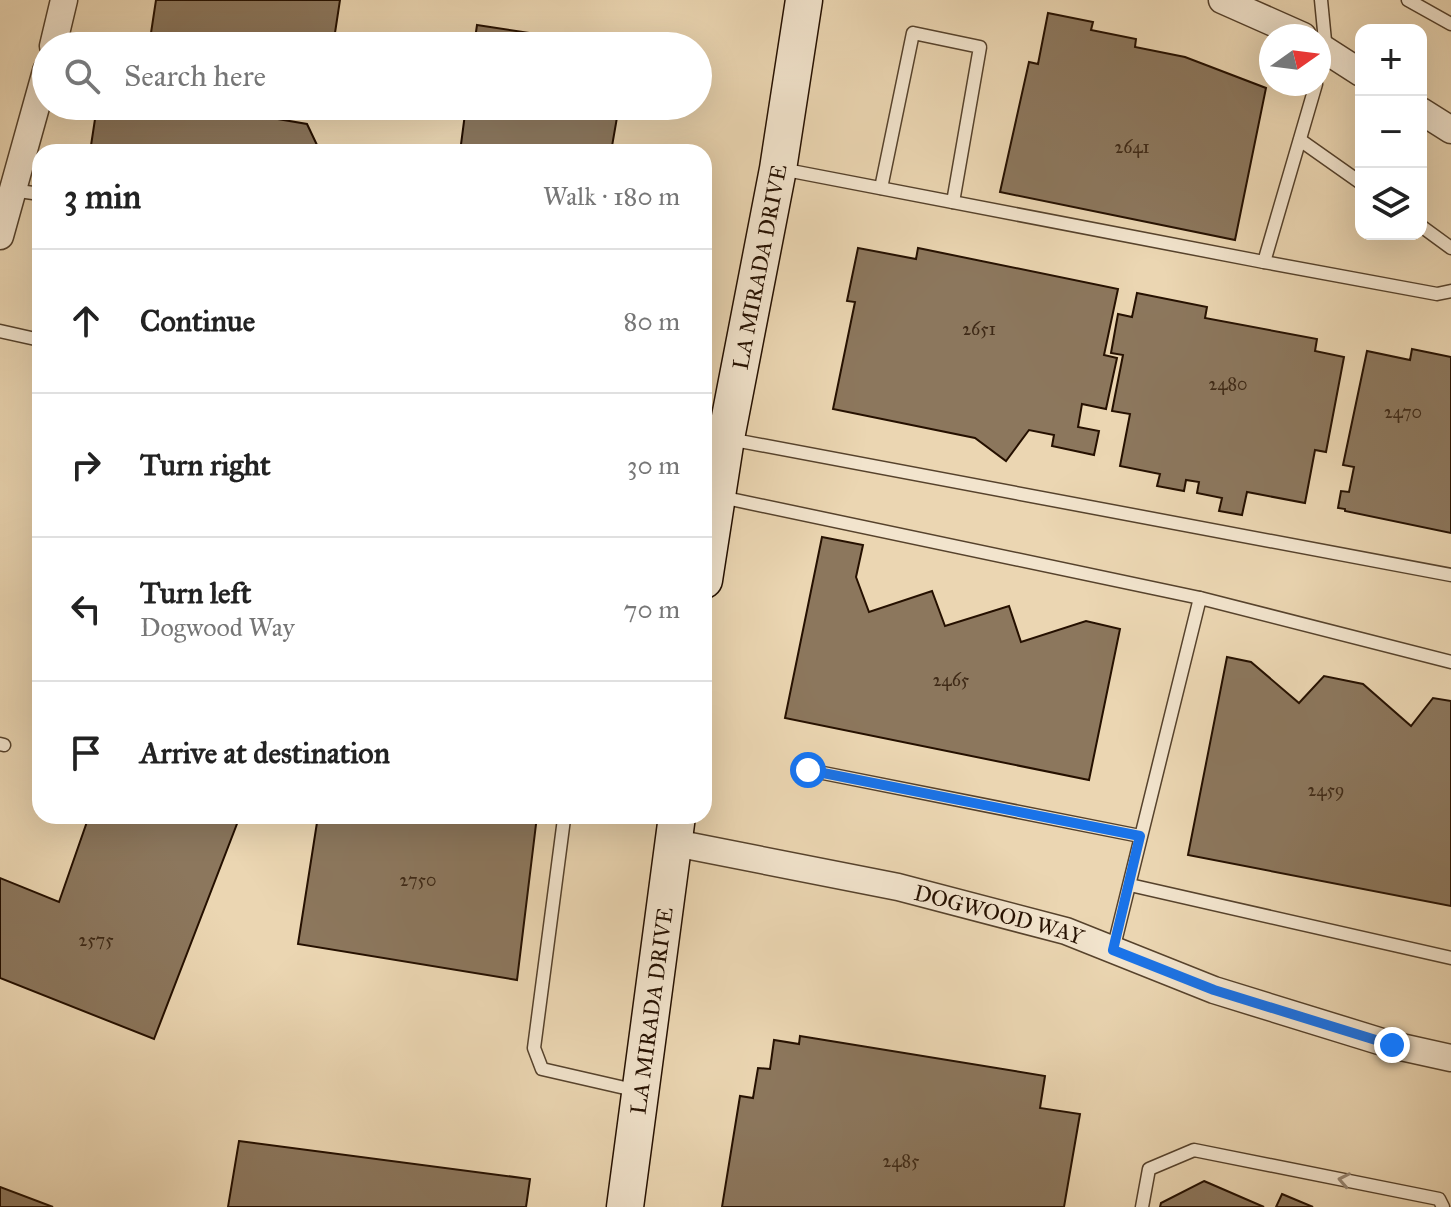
<!DOCTYPE html>
<html lang="en">
<head>
<meta charset="utf-8">
<style>
  :root { --surface:#fff; --page:#f6f6f6; --text:#222; --muted:#767676; --line:#e0e0e0 }
  body { margin:0; font-family:"IM FELL Great Primer",serif; background:var(--page); color:var(--text) }
  .controls { position:absolute; right:24px; top:24px; display:grid; overflow:hidden; border-radius:16px; box-shadow:0 8px 32px #0002 }
  .controls button { width:72px; height:72px; display:grid; place-items:center; padding:0; border:0; border-bottom:2px solid var(--line); background:var(--surface); color:var(--text); font:40px sans-serif }
  .compass { position:absolute; left:1259px; top:24px; width:72px; height:72px; border-radius:50%; background:var(--surface); box-shadow:0 8px 32px #0002; rotate:76deg }
  .stop { position:absolute; width:24px; height:24px; margin:-18px; border:6px solid #1a73e8; border-radius:50%; background:#fff }
  .stop.end { background:#1a73e8; border-color:#fff; box-shadow:0 2px 8px #0008 }
  .list { margin:0; padding:0; list-style:none }
  h2 { display:flex; justify-content:space-between; align-items:center; height:104px; margin:0; padding:0 32px; font-size:34px }
  h2 small { font-size:26px; font-weight:400; color:var(--muted) }
  .list li { display:grid; grid-template-columns:52px 1fr auto; gap:24px; align-items:center; box-sizing:border-box; height:144px; padding:0 32px; border-top:2px solid var(--line) }
  .list b { display:block; font-size:30px; white-space:nowrap }
  .list p { margin:0; font-size:26px; white-space:nowrap; color:var(--muted) }
  .list em { font-size:26px; font-style:normal; color:var(--muted) }
  .icon { flex:none; width:44px; height:44px; fill:none; stroke:currentColor; stroke-width:2; stroke-linecap:round; stroke-linejoin:round }
  .map { position:relative; flex:none; width:1451px; height:1207px; overflow:hidden }
  .search { position:absolute; background:var(--surface); box-shadow:0 8px 32px #0002; left:32px; top:32px; width:680px; height:88px; display:flex; align-items:center; gap:20px; box-sizing:border-box; padding:0 28px; border-radius:44px; color:var(--muted); font-size:30px }
  .panel { position:absolute; background:var(--surface); box-shadow:0 8px 32px #0002; left:32px; top:144px; width:680px; height:680px; border-radius:24px }
  .map>svg:first-child { display:block }
  .building { fill:#8c775d; stroke:#251000; stroke-width:2 }
  .lines { fill:none; stroke-linecap:round; stroke-linejoin:round }
  .lane-casing { stroke:#56422c; stroke-width:15 }
  .street-casing { stroke:#56422c; stroke-width:29 }
  .secondary-casing { stroke:#251000; stroke-width:39 }
  .lane { stroke:#f2e4cd; stroke-width:12 }
  .street { stroke:#f2e4cd; stroke-width:26 }
  .secondary { stroke:#f2e4cd; stroke-width:36 }
  .oneway { stroke:#968571 }
  .route { stroke:#1a73e8; stroke-width:10 }
  .labels { text-anchor:middle; dominant-baseline:central; stroke-width:7; stroke-linejoin:round; paint-order:stroke }
  .number-label { font-size:18px; fill:#3f2a17 }
  .street-label { font-size:22px; fill:#251000; stroke:#f2e4cd }
</style>
</head>
<body>
<div class="map">
<svg width="1451" height="1207" viewBox="0 0 1451 1207">
  <rect width="100%" height="100%" fill="#ebd6b2"/>
  <filter id="stains"><feTurbulence type="fractalNoise" baseFrequency=".0025" numOctaves="4"/><feColorMatrix values="0 0 0 0 .2 0 0 0 0 .09 0 0 0 0 .02 0 0 0 .5 -.17"/></filter>
  <radialGradient id="worn" r=".72"><stop offset=".6" stop-color="#630" stop-opacity="0"/><stop offset="1" stop-color="#630" stop-opacity=".3"/></radialGradient>
  <g class="building">
    <path d="M156,0H340L333,46H149Z"/>
    <path d="M1048,13L1093,22L1091,30L1136,39L1135,47L1185,57L1266,88L1235,240L1000,192L1029,62L1038,64Z"/>
    <path d="M477,25L615,46H474Z"/>
    <path d="M97,106H202L307,124L317,145L316,152H90Z"/>
    <path d="M466,106H619L611,152H460Z"/>
    <path d="M858,248L916,259L918,248L1118,289L1104,355L1117,358L1106,409L1082,404L1078,427L1099,431L1094,455L1052,446L1054,435L1029,430L1006,461L975,438L833,409L855,302L847,301Z"/>
    <path d="M1137,293L1207,307L1205,318L1317,339L1315,351L1344,357L1326,452L1315,450L1305,503L1247,492L1242,515L1219,511L1222,498L1197,493L1199,482L1186,480L1184,491L1157,486L1160,474L1120,466L1130,414L1112,411L1123,355L1111,353L1118,314L1132,317Z"/>
    <path d="M1412,349L1451,357V533L1345,511V509L1338,508L1341,491L1349,492L1354,467L1343,465L1367,351L1410,360Z"/>
    <path d="M822,537L863,545L856,577L869,612L932,591L945,626L1009,606L1021,642L1086,621L1120,629L1089,780L785,718Z"/>
    <path d="M1227,657L1251,662L1299,703L1324,676L1363,684L1411,726L1433,698L1451,701V906L1188,855Z"/>
    <path d="M89,816H240L154,1039L0,978V878L59,902Z"/>
    <path d="M318,816H537L517,980L298,944Z"/>
    <path d="M800,1036L1045,1076L1040,1108L1080,1114L1064,1207H722L740,1096L753,1098L758,1068L770,1069L774,1040L799,1044Z"/>
    <path d="M239,1141L530,1179L526,1207H228Z"/>
    <path d="M1204,1181L1264,1207H1160L1161,1203Z"/>
    <path d="M0,1187L53,1207H0Z"/>
    <path d="M1282,1194L1313,1207H1276Z"/>
  </g>
  <g class="lines">
    <defs>
      <g id="lane">
        <path d="M1408,0L1451,24"/>
        <path d="M1319,74L1326,51L1321,0"/>
        <path d="M1300,140L1361,183"/>
        <path d="M781,169L1264,262L1316,84"/>
        <path d="M881,188L913,33L980,47L953,202"/>
        <path d="M12,190L40,194"/>
        <path d="M1421,226L1451,248"/>
        <path d="M1264,262L1437,294L1451,291"/>
        <path d="M0,331L40,340"/>
        <path d="M729,439L1451,575"/>
        <path d="M721,497L1200,598"/>
        <path d="M0,744L4,745"/>
        <path d="M808,770L1140,836"/>
        <path d="M564,819L534,1048L542,1069L638,1091"/>
        <path d="M1130,885L1451,958"/>
        <path d="M1113,950L1200,598L1451,662"/>
        <path d="M1142,1207L1149,1169L1194,1150L1439,1199L1443,1207"/>
      </g>
      <g id="street">
        <path d="M1222,0L1303,36"/>
        <path d="M53,46L64,0"/>
        <path d="M1319,46L1361,73"/>
        <path d="M1421,111L1451,130"/>
        <path d="M0,236L46,71"/>
        <path id="s1" d="M675,843L898,887L1066,931L1214,990L1392,1045L1451,1058"/>
      </g>
      <g id="secondary">
        <path id="s2" d="M704,580L726,438L778,169L804,0"/>
        <path id="s3" d="M625,1207L677,816"/>
      </g>
    </defs>
    <use href="#lane" class="lane-casing"/>
    <use href="#street" class="street-casing"/>
    <use href="#secondary" class="secondary-casing"/>
    <use href="#lane" class="lane"/>
    <use href="#street" class="street"/>
    <use href="#secondary" class="secondary"/>
  </g>
  <defs><path id="oneway-chevron" d="M-2-3.5L2.5 0L-2 3.5" fill="none" stroke-width="1.6" stroke-linecap="round" stroke-linejoin="round" transform="scale(2)"/></defs>
  <use class="oneway" href="#oneway-chevron" transform="translate(1344 1180) rotate(-169)"/>
  <g class="lines">
    <path class="route" d="M808,770L1140,836L1113,950L1214,990L1392,1045"/>
  </g>
  <g class="labels">
    <g class="number-label">
      <text x="1132" y="147">2641</text>
      <text x="979" y="329">2651</text>
      <text x="1228" y="384">2480</text>
      <text x="1403" y="412">2470</text>
      <text x="951" y="680">2465</text>
      <text x="1326" y="790">2459</text>
      <text x="418" y="880">2750</text>
      <text x="96" y="940">2575</text>
      <text x="901" y="1161">2485</text>
    </g>
    <g class="street-label">
      <text stroke="none"><textPath href="#s2" startOffset="318">LA MIRADA DRIVE</textPath></text>
      <text stroke="none"><textPath href="#s1" startOffset="332">DOGWOOD WAY</textPath></text>
      <text stroke="none"><textPath href="#s3" startOffset="198">LA MIRADA DRIVE</textPath></text>
    </g>
  </g>
  <rect width="100%" height="100%" filter="url(#stains)"/>
  <rect width="100%" height="100%" fill="url(#worn)"/>
</svg>
<div class="controls">
<button>+</button>
<button>−</button>
<button><svg class="icon" aria-label="layers" viewBox="0 0 24 24"><path d="M12 4l9 5-9 5-9-5zM3 14l9 5 9-5"/></svg></button>
</div>
<svg class="compass" viewBox="-18 -18 36 36"><path d="M0-13l5 13h-10z" fill="#e53935"/><path d="M0 13l5-13h-10z" fill="#767676"/></svg>
<div class="stop" style="left:808px;top:770px"></div>
<div class="stop end" style="left:1392px;top:1045px"></div>
<div class="search"><svg class="icon" aria-label="search" viewBox="0 0 24 24"><circle cx="10" cy="10" r="6"/><path d="M15 15l6 6"/></svg>Search here</div>
<section class="panel">
<h2>3 min<small>Walk · 180 m</small></h2>
<ul class="list">
<li><svg class="icon" aria-label="ahead" viewBox="0 0 24 24"><path d="M12 20V5M6 11l6-6 6 6"/></svg><div><b>Continue</b></div><em>80 m</em></li>
<li><svg class="icon" aria-label="right" viewBox="0 0 24 24"><path d="M7 20v-9h11M14 6l5 5-5 5"/></svg><div><b>Turn right</b></div><em>30 m</em></li>
<li><svg class="icon" aria-label="left" viewBox="0 0 24 24"><path d="M17 20v-9H6M10 6l-5 5 5 5"/></svg><div><b>Turn left</b><p>Dogwood Way</p></div><em>70 m</em></li>
<li><svg class="icon" aria-label="arrive" viewBox="0 0 24 24"><path d="M6 21V4h12l-3 4 3 4H6"/></svg><div><b>Arrive at destination</b></div></li>
</ul>
</section>
</div>
</body>
</html>
